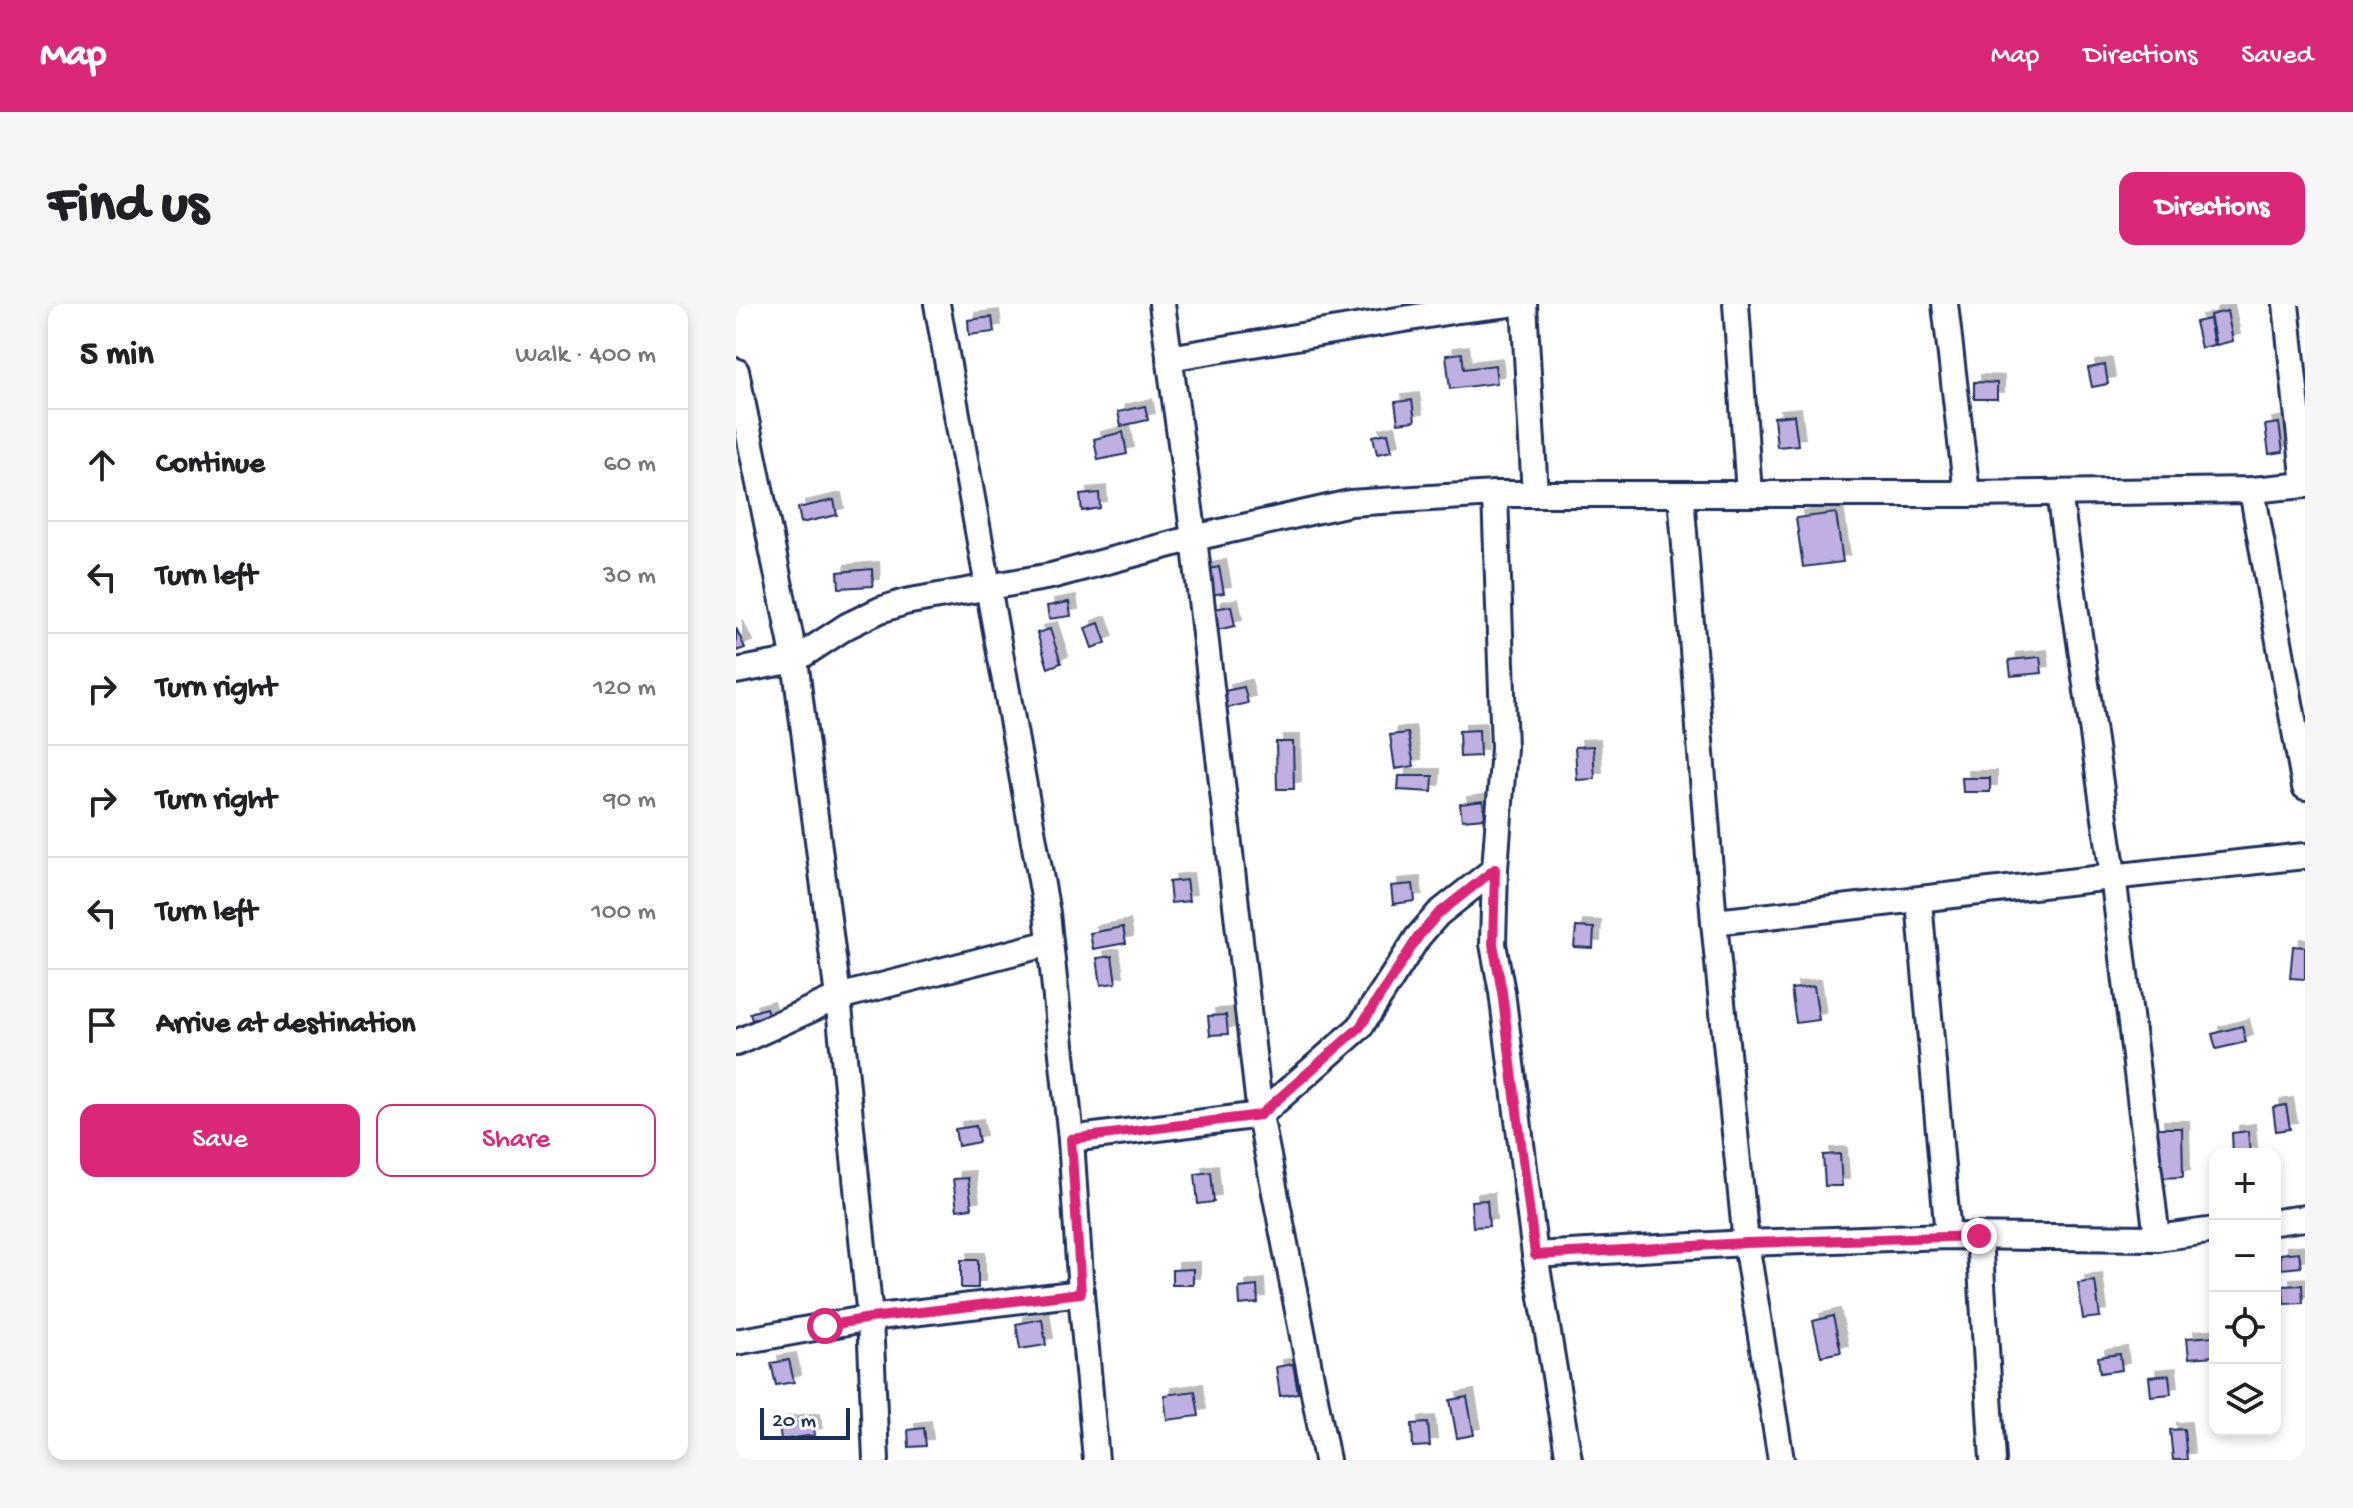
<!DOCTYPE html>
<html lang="en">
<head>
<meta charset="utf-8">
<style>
  :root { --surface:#fff; --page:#f6f6f6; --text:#202124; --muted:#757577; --line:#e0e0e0; --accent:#db2777 }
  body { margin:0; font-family:"Gochi Hand",sans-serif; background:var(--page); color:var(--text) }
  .controls { position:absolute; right:24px; bottom:24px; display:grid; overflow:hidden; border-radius:16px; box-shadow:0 4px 12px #0003 }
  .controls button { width:72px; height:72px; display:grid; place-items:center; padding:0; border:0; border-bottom:2px solid var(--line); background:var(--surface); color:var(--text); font:40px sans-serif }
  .scale { position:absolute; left:24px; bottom:20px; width:90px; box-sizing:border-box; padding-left:8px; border:4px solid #1b2f5e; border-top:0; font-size:22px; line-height:28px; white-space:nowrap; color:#1b2f5e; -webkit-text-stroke:6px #fff; paint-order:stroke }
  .stop { position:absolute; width:24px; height:24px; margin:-18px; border:6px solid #db2777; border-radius:50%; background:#fff }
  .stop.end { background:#db2777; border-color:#fff; box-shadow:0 2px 8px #0008 }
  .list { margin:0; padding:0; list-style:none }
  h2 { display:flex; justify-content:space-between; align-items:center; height:104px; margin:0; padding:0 32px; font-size:34px }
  h2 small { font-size:26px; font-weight:400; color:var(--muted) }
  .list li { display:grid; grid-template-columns:52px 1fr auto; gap:24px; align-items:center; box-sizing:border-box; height:112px; padding:0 32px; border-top:2px solid var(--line) }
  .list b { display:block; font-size:30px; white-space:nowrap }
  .list em { font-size:26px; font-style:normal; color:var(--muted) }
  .actions { display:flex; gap:16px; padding:24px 32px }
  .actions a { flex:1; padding:18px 0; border:2px solid var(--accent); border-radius:16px; text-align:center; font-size:28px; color:var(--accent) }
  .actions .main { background:var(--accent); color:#fff }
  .icon { flex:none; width:44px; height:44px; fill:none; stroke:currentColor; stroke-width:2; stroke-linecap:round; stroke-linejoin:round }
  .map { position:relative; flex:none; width:1569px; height:1156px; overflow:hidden; border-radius:16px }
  header { display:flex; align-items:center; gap:48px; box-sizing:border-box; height:112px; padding:0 40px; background:var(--accent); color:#fff }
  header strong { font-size:38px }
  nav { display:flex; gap:44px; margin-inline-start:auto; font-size:28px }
  .intro { display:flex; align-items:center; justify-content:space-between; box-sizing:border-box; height:192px; padding:0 48px }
  h1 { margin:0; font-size:56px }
  .button { padding:20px 36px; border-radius:16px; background:var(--accent); color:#fff; font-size:28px; font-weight:700 }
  main { display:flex; gap:48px; padding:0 48px }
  aside { flex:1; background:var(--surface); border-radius:16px; box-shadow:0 4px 12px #0003 }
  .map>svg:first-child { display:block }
  .building { fill:#bfb0e1; stroke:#1b2f5e; stroke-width:2; filter:url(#shadow) }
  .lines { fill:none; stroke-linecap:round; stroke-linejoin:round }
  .minor-casing { stroke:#1b2f5e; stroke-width:30 }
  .minor { stroke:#fff; stroke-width:24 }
  .route { stroke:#db2777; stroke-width:10 }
</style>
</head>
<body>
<header>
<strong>Map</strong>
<nav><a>Map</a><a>Directions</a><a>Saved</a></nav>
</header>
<div class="intro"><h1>Find us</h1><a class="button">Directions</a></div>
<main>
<aside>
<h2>5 min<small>Walk · 400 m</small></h2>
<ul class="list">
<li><svg class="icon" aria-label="ahead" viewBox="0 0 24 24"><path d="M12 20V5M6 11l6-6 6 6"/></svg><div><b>Continue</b></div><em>60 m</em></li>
<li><svg class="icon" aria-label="left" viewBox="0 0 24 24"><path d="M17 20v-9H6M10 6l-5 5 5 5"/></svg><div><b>Turn left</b></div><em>30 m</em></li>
<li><svg class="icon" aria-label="right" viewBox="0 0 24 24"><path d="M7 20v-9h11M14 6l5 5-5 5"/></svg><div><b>Turn right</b></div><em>120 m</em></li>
<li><svg class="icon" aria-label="right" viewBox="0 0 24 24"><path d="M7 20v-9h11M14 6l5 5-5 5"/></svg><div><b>Turn right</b></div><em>90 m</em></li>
<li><svg class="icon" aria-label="left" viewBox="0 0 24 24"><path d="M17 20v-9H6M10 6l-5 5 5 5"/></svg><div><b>Turn left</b></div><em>100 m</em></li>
<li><svg class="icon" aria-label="arrive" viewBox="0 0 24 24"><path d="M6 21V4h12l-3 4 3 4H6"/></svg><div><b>Arrive at destination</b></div></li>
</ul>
<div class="actions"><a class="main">Save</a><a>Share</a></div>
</aside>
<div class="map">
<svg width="1569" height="1156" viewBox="0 0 1569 1156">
  <defs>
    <filter id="shadow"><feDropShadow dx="7" dy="-7" stdDeviation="0" flood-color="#0004"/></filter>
  </defs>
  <rect width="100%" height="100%" fill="#fff"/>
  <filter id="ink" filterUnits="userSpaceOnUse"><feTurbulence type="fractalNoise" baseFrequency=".0125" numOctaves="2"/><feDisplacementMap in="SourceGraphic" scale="16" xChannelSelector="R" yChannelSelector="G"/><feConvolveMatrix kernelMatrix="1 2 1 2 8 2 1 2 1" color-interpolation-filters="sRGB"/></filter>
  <g filter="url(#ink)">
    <g class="building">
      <path d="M1491,7L1497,37L1480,41L1474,11Z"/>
      <path d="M256,13L258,28L233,31L232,16Z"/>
      <path d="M1473,15L1478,41L1465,44L1459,18Z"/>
      <path d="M726,49L728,65L759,61L761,79L714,85L710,51Z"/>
      <path d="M1369,61L1372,80L1356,83L1352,64Z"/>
      <path d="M1238,78L1261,79V95H1238Z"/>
      <path d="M676,96L679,117L662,119L659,98Z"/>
      <path d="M409,102L412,116L385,122L382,108Z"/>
      <path d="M1058,111L1062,141L1041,143L1038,113Z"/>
      <path d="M1543,119L1547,148L1533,150L1529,121Z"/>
      <path d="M387,128L391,150L362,156L358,135Z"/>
      <path d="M652,129L656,147L641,150L637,132Z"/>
      <path d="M363,189L364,204L346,207L344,191Z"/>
      <path d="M98,196L101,211L65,219L62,204Z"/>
      <path d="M1100,209L1107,258L1067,263L1060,214Z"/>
      <path d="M483,263L488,289L474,291L469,266Z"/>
      <path d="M136,265L137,282L103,284L102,268Z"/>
      <path d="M333,298L335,312L313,315L311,302Z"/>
      <path d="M495,302L499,322L481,326L478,305Z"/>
      <path d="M363,319L370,339L356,344L349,324Z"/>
      <path d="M0,324L9,344L0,347Z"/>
      <path d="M314,325L325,359L312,364L301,329Z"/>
      <path d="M1304,353L1306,369L1275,372L1273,356Z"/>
      <path d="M508,383L512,399L491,404L488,387Z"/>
      <path d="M743,426L744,452L724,453L723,427Z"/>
      <path d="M672,429L678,462L659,465L654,431Z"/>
      <path d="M540,438H557L558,485H541Z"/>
      <path d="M857,442L859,475L841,476L839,443Z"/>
      <path d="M663,472H697L696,488L662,486Z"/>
      <path d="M1226,474H1254V488H1227Z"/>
      <path d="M747,497L749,514L726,516L724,500Z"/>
      <path d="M450,576L453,597L435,599L433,578Z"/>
      <path d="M677,580L679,597L657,600L655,582Z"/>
      <path d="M387,623L390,639L357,645L354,629Z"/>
      <path d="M840,623L858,624L857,644L838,643Z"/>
      <path d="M1557,642L1569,643V675L1554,674Z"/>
      <path d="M376,652L380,679L365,681L361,654Z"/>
      <path d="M1078,682L1083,716L1060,719L1055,685Z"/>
      <path d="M30,704L36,722L19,727L14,709Z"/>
      <path d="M490,711L492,730L474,731L472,712Z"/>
      <path d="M1506,722L1510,738L1480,745L1476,730Z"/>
      <path d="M1550,801L1554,825L1540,827L1537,803Z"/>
      <path d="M240,822L243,838L222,842L219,825Z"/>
      <path d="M1421,824H1446L1447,873L1422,874Z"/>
      <path d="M1512,827L1514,850H1497L1496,829Z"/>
      <path d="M1104,850L1106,882H1089L1087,851Z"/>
      <path d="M475,868L478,898L462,900L459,870Z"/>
      <path d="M232,874L236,904L221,906L217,875Z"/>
      <path d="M751,896L753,922L737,923L735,897Z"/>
      <path d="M1563,948L1565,963L1545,965L1544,950Z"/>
      <rect x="225" y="956" width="17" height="28"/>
      <path d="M457,965V981H436V966Z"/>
      <path d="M1359,977L1364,1013L1347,1015L1342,979Z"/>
      <path d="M1566,981L1567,999L1548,1000L1547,982Z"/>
      <path d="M521,982L522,999L504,1001L503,984Z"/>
      <path d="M1097,1012L1105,1048L1085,1052L1077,1017Z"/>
      <path d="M306,1015L310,1041L284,1045L280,1020Z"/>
      <path d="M1479,1032V1052L1453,1054L1451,1034Z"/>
      <path d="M1384,1050L1386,1066L1364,1069L1362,1053Z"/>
      <path d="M53,1056L58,1078L40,1081L35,1059Z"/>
      <path d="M557,1060L562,1089L544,1092L540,1063Z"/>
      <path d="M1433,1071L1435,1090L1415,1092L1413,1073Z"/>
      <path d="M459,1087L463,1112L431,1116L428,1091Z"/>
      <path d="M731,1093L738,1131L721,1134L714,1096Z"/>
      <path d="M77,1116L79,1131L45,1136L43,1120Z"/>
      <path d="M692,1119L694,1142L677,1143L676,1120Z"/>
      <path d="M188,1124L190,1142L173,1143L172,1126Z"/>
      <path d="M1448,1125L1451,1156H1437L1434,1126Z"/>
    </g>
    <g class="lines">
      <defs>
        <g id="minor">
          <path d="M201,0L311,609L335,835L345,989L360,1156"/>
          <path d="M426,0L458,234L524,811L591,1156"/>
          <path d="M788,0L799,190"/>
          <path d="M1000,0L1013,190"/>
          <path d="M1209,0L1231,190"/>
          <path d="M1550,0L1569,181"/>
          <path d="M433,54L722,6L773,0"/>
          <path d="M0,67L59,356L0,367"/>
          <path d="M1516,186L1569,483"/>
          <path d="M1323,189L1377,571L1421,934"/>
          <path d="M759,190L768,444L759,565L757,640L766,688L799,951L833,1156"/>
          <path d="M945,190L978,618L1010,939L1045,1156"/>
          <path d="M1183,597L1212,932"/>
          <path d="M978,618C1175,597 1372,572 1569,552"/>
          <path d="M0,739L102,693L314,639"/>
          <path d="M335,835L524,811L624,723L682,633L702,610L759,565"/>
          <path d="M1539,918L1569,914"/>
          <path d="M1243,932L1257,1156"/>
          <path d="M799,951L1010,939L1212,932L1421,934L1479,926"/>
          <path d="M0,1038L134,1014L102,693L59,356L111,322L144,306L169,298L315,272L458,234L614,199L759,190H1231L1516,186L1569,181"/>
          <path d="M140,1156L134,1014L345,989"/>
        </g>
      </defs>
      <use href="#minor" class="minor-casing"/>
      <use href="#minor" class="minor"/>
    </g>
  </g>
  <g class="lines" filter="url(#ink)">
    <path class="route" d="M89,1022L134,1014L345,989L335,835L524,811L624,723L682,633L702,610L759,565L757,640L766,688L799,951L1010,939L1243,932"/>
  </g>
</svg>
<div class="controls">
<button>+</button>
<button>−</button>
<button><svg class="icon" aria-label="locate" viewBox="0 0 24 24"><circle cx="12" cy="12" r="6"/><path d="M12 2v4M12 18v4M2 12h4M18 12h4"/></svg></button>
<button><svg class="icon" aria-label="layers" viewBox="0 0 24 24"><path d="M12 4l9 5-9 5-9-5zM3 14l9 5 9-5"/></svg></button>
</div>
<div class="scale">20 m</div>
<div class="stop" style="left:89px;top:1022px"></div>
<div class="stop end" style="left:1243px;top:932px"></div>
</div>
</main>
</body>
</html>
